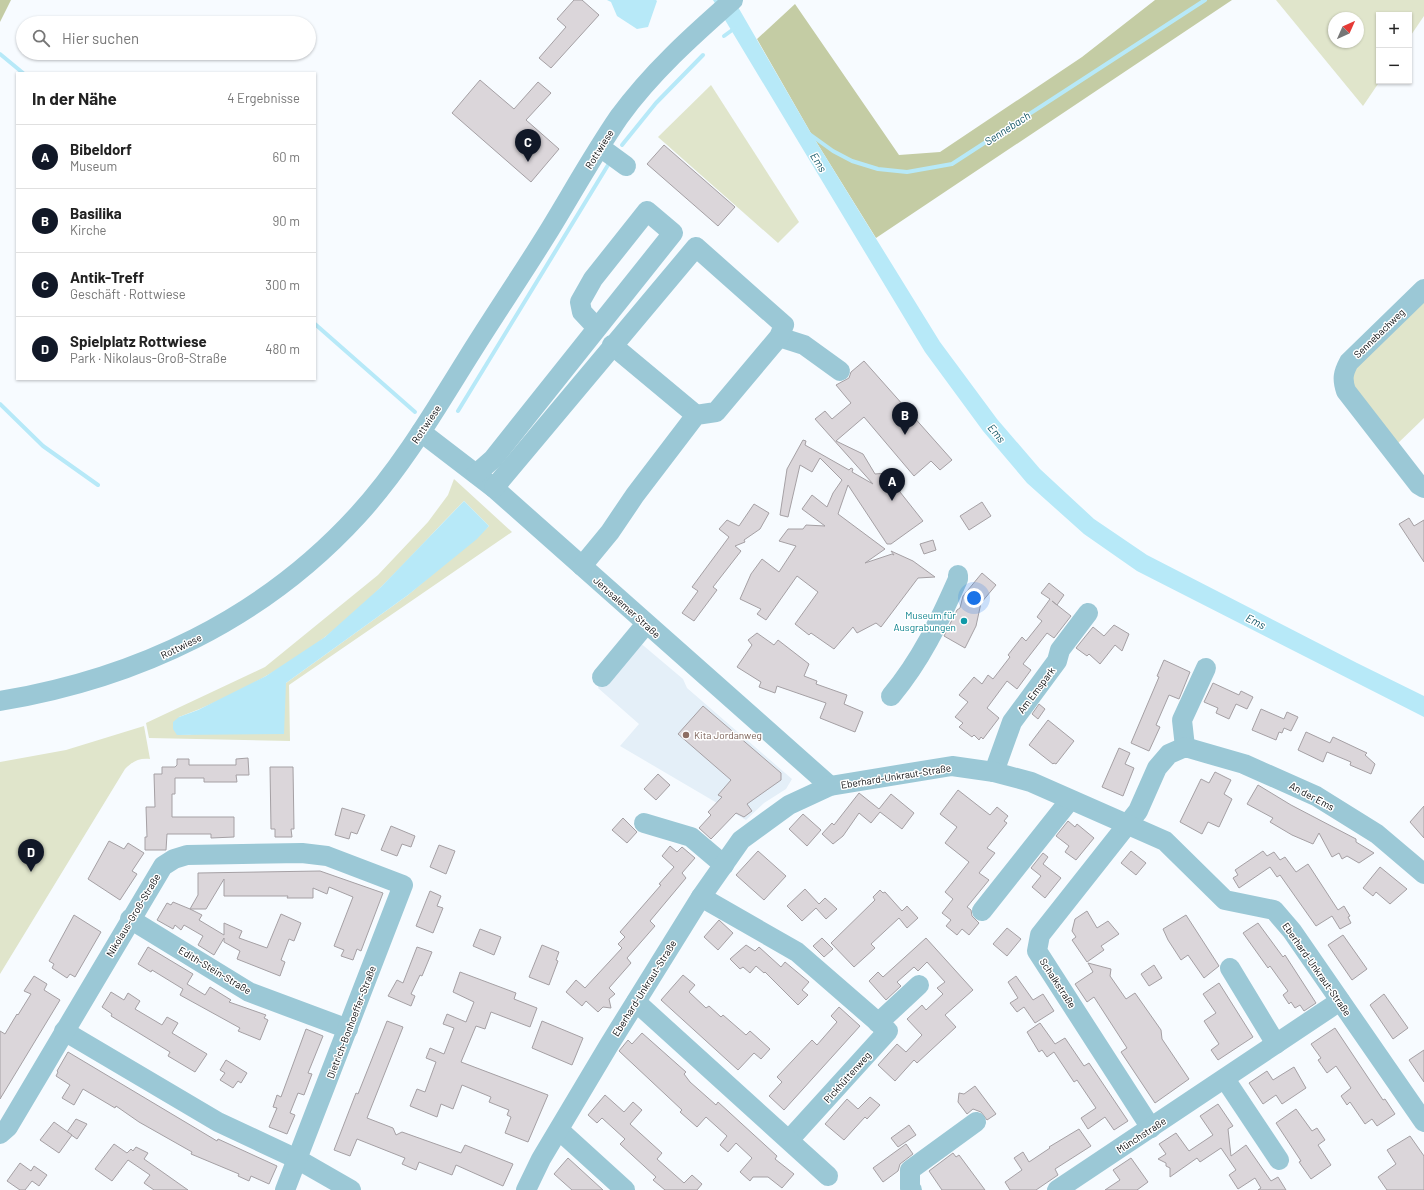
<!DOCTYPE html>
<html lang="de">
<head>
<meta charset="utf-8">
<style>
  :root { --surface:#fff; --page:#f6f6f6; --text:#222; --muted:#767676; --line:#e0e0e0; --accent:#111827 }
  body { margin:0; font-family:Barlow,sans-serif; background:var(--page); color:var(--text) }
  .controls { position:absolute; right:12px; top:12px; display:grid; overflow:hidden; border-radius:0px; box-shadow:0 1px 3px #0004 }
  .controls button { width:36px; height:36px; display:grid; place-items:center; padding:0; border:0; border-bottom:1px solid var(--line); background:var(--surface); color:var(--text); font:20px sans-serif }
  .compass { position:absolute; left:1328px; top:12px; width:36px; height:36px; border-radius:50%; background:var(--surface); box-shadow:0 1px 3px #0004; rotate:45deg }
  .you { position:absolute; left:974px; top:598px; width:14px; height:14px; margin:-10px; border:3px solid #fff; border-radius:50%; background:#1a73e8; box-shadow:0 0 0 6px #1a73e833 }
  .badge { display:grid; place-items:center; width:26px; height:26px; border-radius:50%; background:var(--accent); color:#fff; font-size:13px; font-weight:700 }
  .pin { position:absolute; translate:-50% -33px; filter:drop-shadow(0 1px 2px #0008) }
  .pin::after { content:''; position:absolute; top:21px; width:14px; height:12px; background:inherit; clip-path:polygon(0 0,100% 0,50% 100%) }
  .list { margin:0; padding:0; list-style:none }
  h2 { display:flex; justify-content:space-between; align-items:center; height:52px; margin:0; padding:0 16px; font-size:17px }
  h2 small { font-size:13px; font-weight:400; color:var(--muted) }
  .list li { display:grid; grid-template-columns:26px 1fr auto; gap:12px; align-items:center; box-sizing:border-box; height:64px; padding:0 16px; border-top:1px solid var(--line) }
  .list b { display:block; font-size:15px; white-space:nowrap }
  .list p { margin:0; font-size:13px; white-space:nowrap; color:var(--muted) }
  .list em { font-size:13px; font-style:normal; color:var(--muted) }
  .icon { flex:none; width:22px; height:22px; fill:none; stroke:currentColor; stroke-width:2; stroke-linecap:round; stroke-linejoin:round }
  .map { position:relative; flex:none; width:1424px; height:1190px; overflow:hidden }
  .search { position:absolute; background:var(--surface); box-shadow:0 1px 3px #0004; left:16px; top:16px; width:300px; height:44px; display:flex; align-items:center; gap:10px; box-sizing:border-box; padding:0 14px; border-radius:22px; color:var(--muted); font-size:15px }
  .panel { position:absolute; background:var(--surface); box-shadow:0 1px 3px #0004; left:16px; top:72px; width:300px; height:308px; border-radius:0px }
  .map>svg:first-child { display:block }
  .built { fill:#e4eff8 }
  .green { fill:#e0e5cb; fill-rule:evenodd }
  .forest { fill:#c4cca4 }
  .water { fill:#b7e9f8 }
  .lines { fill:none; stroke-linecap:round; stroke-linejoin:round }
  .stream { stroke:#b7e9f8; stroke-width:4 }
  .building { fill:#dbd6da; stroke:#a5a0a4 }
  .minor { stroke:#9bc8d6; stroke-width:20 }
  .culture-dot { fill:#0f9aa8; stroke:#fff; stroke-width:1.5 }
  .education-dot { fill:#8d6e63; stroke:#fff; stroke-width:1.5 }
  .labels { text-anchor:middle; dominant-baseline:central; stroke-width:3; stroke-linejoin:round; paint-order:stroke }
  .street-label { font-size:10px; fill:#0c0d0f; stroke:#fff }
  .culture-label { font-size:10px; fill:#0d838f; stroke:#fff; text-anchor:end }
  .education-label { font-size:10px; fill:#785e54; stroke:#fff; text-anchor:start }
  .water-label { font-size:11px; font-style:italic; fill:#115464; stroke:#fff }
</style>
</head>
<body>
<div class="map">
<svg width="1424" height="1190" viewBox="0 0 1424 1190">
  <rect width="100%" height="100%" fill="#f7fbff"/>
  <path class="built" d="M638,641L683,679L687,688L792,779L786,789L764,803L746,820L620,746L639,724L598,688Z"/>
  <g class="green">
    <path d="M1276,0H1424V16L1409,38V15H1379L1380,81L1363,106ZM1334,18H1358V42H1334Z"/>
    <path d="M711,85L799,222L778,243L658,137Z"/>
    <path d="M1424,295V418L1395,446L1352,388L1354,363Z"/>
    <path d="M454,479L512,532L289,685L290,741L149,738L146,723L265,667L378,575L428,522L448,495ZM464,501L489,526L408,595L286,683L190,735H177L179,717C230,698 282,670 325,637C375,599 419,546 464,501Z"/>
    <path d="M144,726L150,759C139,758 133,761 125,769L0,974V762L66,750Z"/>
  </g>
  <g class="forest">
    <path d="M0,0H11L0,22Z"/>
    <path d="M1155,0H1232L876,238L812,135L757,39L795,4L899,155L940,152L1082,57Z"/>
  </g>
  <g class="water">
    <path d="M607,0H656L657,1L648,27L637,29L617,16L611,2Z"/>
    <path d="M713,0H734L812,135L940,342L997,419L1040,469L1094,519L1147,555L1357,663L1424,696V717L1137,571L1084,534L1027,483L983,431L925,352Z"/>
    <path d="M464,501L489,526L477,539L408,595L286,683L284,734L177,735L173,729V722L179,717L198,710L266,676L325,637L381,587Z"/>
  </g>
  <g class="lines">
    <g class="stream">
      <path d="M724,36L735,28"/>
      <path d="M0,54L23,73"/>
      <path d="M808,133L833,151L852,161L878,169L907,172L952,164L1205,0"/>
      <path d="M622,145L656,103L703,55"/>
      <path d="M315,324L415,412"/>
      <path d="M0,404L43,446L98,485"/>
      <path d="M458,411L608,165"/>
    </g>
  </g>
  <g class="building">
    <path d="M574,0H582L599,15L551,68L539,58L566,27L557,19Z"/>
    <path d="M480,80L514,109L538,82L551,93L526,120L559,149L531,182L452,113Z"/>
    <path d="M664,145L735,207L718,226L647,164Z"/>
    <path d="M864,361L952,460L940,470L931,461L914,476L864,417L836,441L863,454L875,474L900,472V492L923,521L891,544H887L848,485L838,514L885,549L865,563L892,554L894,555L891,551L913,561L935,577L918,578L881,627L876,623L857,633L853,627L834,649L811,633L809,635L795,624L818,592L797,576L766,620L757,614L761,609L740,599L751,574L762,559L779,572L796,546L779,541L788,529H803L806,525L825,526L802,509L812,495L827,507L833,493L842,480L820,458L812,472L800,465L788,517L780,515L787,469L803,440L806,441L805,445L849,470L851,468L853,469L852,472L873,484L815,419L825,411L832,419L851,403L836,385L849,378L851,372Z"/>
    <path d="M982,502L991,516L969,530L960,516Z"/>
    <path d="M754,504L769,513L760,529L744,540L745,542L735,546L741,551L713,587L717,590L694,621L682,613L698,591L692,587L729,537L719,529L727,520L739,526Z"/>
    <path d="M1409,518L1414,526L1424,520V562L1399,524Z"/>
    <path d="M933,540L936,550L924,554L920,544Z"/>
    <path d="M982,573L996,585L981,603L976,626L965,648L944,636L957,610L960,608L963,596Z"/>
    <path d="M1049,583L1064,595L1057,605L1052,601L1071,616L1054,638L1047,633L1023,664L1031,670L1017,689L1007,681L987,708L999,718L983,739L981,737L979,740L974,735L972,737L959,727L963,723L955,717L968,702L959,695L974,677L982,684L988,675L993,679L1010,657L1008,655L1022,637L1026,641L1042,621L1037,617L1050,599L1041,593Z"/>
    <path d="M1114,625L1129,634L1122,651L1115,645L1100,664L1089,654L1087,656L1076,648L1093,627L1104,636Z"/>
    <path d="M757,633L774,645L778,640L809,664L804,676L817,681L816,684L847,695L844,704L863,712L855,732L820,718L826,703L777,686L775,693L759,687L761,682L737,667L752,645L748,640Z"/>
    <path d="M1164,660L1190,672L1179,699L1169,695L1156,725L1160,727L1149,751L1131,743L1159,677L1157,676Z"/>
    <path d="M1213,683L1239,695L1241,691L1253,697L1247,709L1236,704L1229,719L1216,713L1218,708L1204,702Z"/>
    <path d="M1039,704L1045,709L1038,719L1032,714Z"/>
    <path d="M703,706L781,773V780L747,804L752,811L744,817L736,813L711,839L699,828L711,815L708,812L722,797L718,795L731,780L678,734Z"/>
    <path d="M1261,709L1284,719L1287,712L1298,717L1291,731L1284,728L1282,733L1279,732L1276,740L1252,730Z"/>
    <path d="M1048,720L1074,741L1056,764L1054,763L1053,764L1029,745Z"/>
    <path d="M1306,732L1330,743L1333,737L1367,753L1365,755L1375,764L1371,774L1350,765L1351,762L1327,752L1323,762L1298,750Z"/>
    <path d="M1119,748L1130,753L1125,764L1134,768L1123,796L1102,787Z"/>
    <path d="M248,758L249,775H236L237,782H204V778H175V794H172V817H234V837L211,838V834H167L166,850H145V837H147L146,807H155L154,774H162V767H175L177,765V759H189V765H236V759Z"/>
    <path d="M270,767H293L294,829H291L292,837H275V829H271Z"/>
    <path d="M1215,772L1231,780L1224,794L1232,799L1219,827L1208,822L1202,834L1180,822L1201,779L1209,783Z"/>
    <path d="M658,774L670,785L656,800L644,789Z"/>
    <path d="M1258,785L1291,805L1356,839V842L1374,853L1359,863L1347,856L1342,859L1339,853L1332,857L1319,833L1313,844L1292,835L1270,822L1273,818L1247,804Z"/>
    <path d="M958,790L990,815L997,807L1008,816L1004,821L1007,823L987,848L995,853L979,873L989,880L967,907L971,910L972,916L979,923L969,935L962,929L957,935L946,926L951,920L942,913L953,899L945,892L969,862L945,843L957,827L940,814Z"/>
    <path d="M859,793L879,809L891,794L914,813L902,829L880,812L871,823L859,813L843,836L833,844L822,834L832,823L834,825Z"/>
    <path d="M1424,806V838L1410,822Z"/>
    <path d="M342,808L365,815L357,834L351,832L349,839L335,835Z"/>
    <path d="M803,814L821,830L807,846L789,829Z"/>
    <path d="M623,818L637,832L627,843L612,830Z"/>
    <path d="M1068,821L1075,827L1077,824L1094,838L1076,860L1065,852L1069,846L1056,836Z"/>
    <path d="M391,826L415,836L411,847L402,844L397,856L381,850Z"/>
    <path d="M109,841L124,849L128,843L144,853L132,871L137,874L120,900L88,879Z"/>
    <path d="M439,845L455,851L446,874L430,867Z"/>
    <path d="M670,846L677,852L682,847L695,858L682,873L686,878L650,921L655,926L627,958L631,963L609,988L615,994L609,999L611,1008L603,1007L598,1012L586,1001L582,1006L566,992L576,980L585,988L622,948L618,944L625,937L620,932L661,885L659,884L674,867L662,856Z"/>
    <path d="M758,851L786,876L764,900L736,875Z"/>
    <path d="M1131,851L1146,863L1136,875L1121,863Z"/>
    <path d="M1263,851L1267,856L1274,852L1280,860L1285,857L1296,872L1308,864L1338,910L1344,906L1350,916L1348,917L1351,923L1340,929L1332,916L1316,926L1280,875L1277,877L1270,867L1239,888L1233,878L1238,875L1235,870Z"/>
    <path d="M1043,853L1048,857L1043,864L1061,878L1045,898L1032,887L1041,876L1031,868Z"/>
    <path d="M1380,867L1407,889L1390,904L1376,892L1373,896L1363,888Z"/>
    <path d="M320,871L383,893L361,951L357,949L353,960L341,956L344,950L334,946L353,897L329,887L327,894L313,888V898H287L288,896H224V879L206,909H190L202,915L199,920L224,935V923L242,931L239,938L267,948L281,914L301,923L294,941L289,939L281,960L285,962L280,976L237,959L240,951L224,942V938L214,955L198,945L203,936L184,925L181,930L175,925L173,929L157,920L167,903L171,905L173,902L190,909L198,895V873Z"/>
    <path d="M805,889L819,904L825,898L837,909L826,919L816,908L802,921L787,906Z"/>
    <path d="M880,890L883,893L885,892L902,911L907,906L918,918L907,928L899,918L871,944L875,948L854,967L831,943L875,900L873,897Z"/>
    <path d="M430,891L441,896L437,906L443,908L433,933L416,926Z"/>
    <path d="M1087,911L1097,928L1108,921L1119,934L1101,946L1104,950L1087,962L1072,940L1076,937L1072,931L1075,919Z"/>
    <path d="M74,915L101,932L75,977L70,974L67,978L52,968L54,964L49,961Z"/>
    <path d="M1186,915L1219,966L1204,978L1188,955L1181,960L1168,940L1163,929Z"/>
    <path d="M719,920L733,933L718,950L704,937Z"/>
    <path d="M1258,923L1283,957L1285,955L1316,1003L1304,1011L1300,1005L1295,1008L1291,1002L1289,1004L1283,995L1288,991L1270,966L1268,968L1243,933Z"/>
    <path d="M1007,928L1021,939L1007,956L993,944Z"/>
    <path d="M480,929L501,937L494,955L473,946Z"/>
    <path d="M1343,935L1367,969L1352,980L1328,945Z"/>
    <path d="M822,938L833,949L824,957L813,946Z"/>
    <path d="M926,938L973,990L945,1015L956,1027L917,1063L914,1060L895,1081L878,1065L897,1044L906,1052L922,1035L907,1019L922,1005L926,1010L943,994L937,988L945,982L927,962L918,971L914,967L897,982L901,986L886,1000L869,981L878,972L883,977Z"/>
    <path d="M542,945L559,952L556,960L558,961L549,985L529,977Z"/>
    <path d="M746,945L755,951L759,947L781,967L785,962L809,982L802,990L808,995L798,1005L765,972L764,973L756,966L750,973L743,967L740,969L730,959Z"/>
    <path d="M148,947L193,974L187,984L205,995L210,987L231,1000L229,1002L266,1015L264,1018L268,1020L260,1040L238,1031L240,1028L180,995L183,989L152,970L151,972L138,964Z"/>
    <path d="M417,947L432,952L422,976L420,975L411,994L415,996L411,1006L388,996L397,980L403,983Z"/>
    <path d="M1088,963L1111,969L1110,976L1126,999L1135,993L1161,1030L1162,1039L1189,1079L1155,1103L1121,1052L1127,1048L1094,997L1087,1002L1075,984L1093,972Z"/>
    <path d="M1154,965L1162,978L1149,986L1141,974Z"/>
    <path d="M460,972L516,993L514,999L537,1008L530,1027L491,1012L485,1029L476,1026L461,1062L548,1095L528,1142L505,1133L511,1117L507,1115L509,1110L489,1102L491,1097L462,1085L453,1109L441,1104L437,1117L410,1106L417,1089L425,1092L436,1062L426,1058L430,1048L444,1054L454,1028L443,1024L447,1014L466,1022L474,1002L453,992Z"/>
    <path d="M683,975L695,985L689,992L706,1008L709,1006L721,1017L723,1015L746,1035L750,1031L770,1049L761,1059L754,1053L738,1070L661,1000Z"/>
    <path d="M34,976L47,984L44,990L60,1000L0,1099V1031L5,1034L17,1014L18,1015L31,994L24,991Z"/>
    <path d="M1016,976L1033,1000L1043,994L1054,1011L1035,1023L1024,1007L1017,1012L1010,1003L1018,998L1008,982Z"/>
    <path d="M1219,983L1253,1037L1218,1060L1211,1050L1219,1044L1204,1021L1216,1013L1203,994Z"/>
    <path d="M111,992L124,1000L128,993L140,1001L135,1009L162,1025L167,1017L178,1023L172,1033L207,1054L195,1072L168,1056L170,1052L111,1016L112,1014L102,1007Z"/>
    <path d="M1384,994L1408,1028L1393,1039L1370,1005Z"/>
    <path d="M839,1007L860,1026L784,1110L769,1096L782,1082L777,1077L812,1040L817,1045L837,1022L831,1016Z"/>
    <path d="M387,1021L403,1027L367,1118L393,1128L396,1135L402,1132L461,1153L465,1145L513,1164L503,1186L456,1165L452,1175L419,1162L416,1170L402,1164L405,1158L357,1139L350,1156L334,1150L356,1093L358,1094Z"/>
    <path d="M542,1021L583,1038L572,1065L532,1048Z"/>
    <path d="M1040,1023L1055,1044L1065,1038L1084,1066L1089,1063L1128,1121L1114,1130L1105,1117L1088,1129L1081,1118L1096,1108L1077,1080L1074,1082L1054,1052L1047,1057L1042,1050L1039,1052L1027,1032Z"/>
    <path d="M1335,1028L1383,1100L1385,1099L1395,1114L1377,1126L1372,1119L1365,1124L1350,1102L1347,1105L1341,1096L1351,1088L1336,1066L1327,1073L1318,1060L1321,1058L1311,1044Z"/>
    <path d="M306,1029L323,1036L308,1073L312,1074L304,1095L298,1093L290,1113L295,1115L287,1134L269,1127L277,1108L273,1107L277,1095L281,1097Z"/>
    <path d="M642,1033L686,1072L684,1074L690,1082L716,1105L718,1102L777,1156L775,1159L794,1174L782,1188L768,1177H753L750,1181L740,1172L752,1158L736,1143L728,1152L720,1145L727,1136L706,1117L697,1127L680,1112L682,1110L619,1051L628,1040L632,1044Z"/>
    <path d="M1424,1050V1082L1409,1060Z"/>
    <path d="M68,1052L217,1141L218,1139L277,1166L269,1184L251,1176L249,1181L238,1176L239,1174L191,1154L192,1152L139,1122L116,1106L115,1108L83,1089L74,1105L62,1098L70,1085L56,1076L58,1072L57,1071Z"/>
    <path d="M226,1060L247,1073L241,1083L238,1081L233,1088L220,1080L225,1073L220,1070Z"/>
    <path d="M1294,1067L1306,1088L1282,1104L1276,1095L1263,1104L1249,1083L1267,1071L1273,1080Z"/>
    <path d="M975,1086L996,1114L987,1120L981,1112L973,1109L967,1114L958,1102L959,1093L964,1094Z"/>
    <path d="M605,1095L624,1112L633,1102L642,1110L630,1124L662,1153L657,1159L684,1183L692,1175L702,1184L697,1190H665L653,1180L656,1177L620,1144L625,1139L602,1118L597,1123L588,1115Z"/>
    <path d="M870,1097L880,1105L867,1119L865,1117L844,1140L825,1124L847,1099L858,1109Z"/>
    <path d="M1218,1104L1233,1126L1228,1129L1231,1156L1246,1145L1271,1181L1278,1177L1286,1190H1258L1261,1188L1255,1178L1238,1189L1229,1175L1236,1170L1221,1148L1200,1162L1197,1158L1170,1177V1168L1166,1166V1163L1158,1159L1166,1154L1159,1144L1176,1133L1189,1151L1213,1135L1200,1116Z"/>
    <path d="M1296,1109L1312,1131L1317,1128L1325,1140L1318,1145L1331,1165L1311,1179L1299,1162L1301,1161L1276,1123Z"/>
    <path d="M76,1119L87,1124L77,1139L67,1132Z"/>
    <path d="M54,1122L72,1135L59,1153L40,1140Z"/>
    <path d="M909,1125L916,1135L898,1147L891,1138Z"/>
    <path d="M1079,1129L1091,1146L1055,1169L1058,1175L1036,1190H1010L1005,1182L1022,1170L1014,1158L1023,1152L1029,1162L1050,1148L1049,1147Z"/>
    <path d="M1410,1136L1424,1156V1190H1387L1378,1177L1396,1164L1387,1150Z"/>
    <path d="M114,1144L127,1153L131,1149L133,1151L136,1147L148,1153L144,1159L188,1190H154L144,1183L150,1175L128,1160L112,1181L95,1169Z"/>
    <path d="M906,1144L913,1154L900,1164L898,1171L883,1182L873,1168Z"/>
    <path d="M953,1153L956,1157L959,1155L985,1190H942L929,1171Z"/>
    <path d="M568,1158L603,1190H572L554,1174Z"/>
    <path d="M1131,1158L1148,1182L1137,1190H1105L1120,1180L1113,1170Z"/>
    <path d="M20,1163L31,1171L34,1166L47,1175L39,1186L32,1181L25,1190H20L7,1181Z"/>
  </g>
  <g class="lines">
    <g class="minor">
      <path d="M600,147L626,166"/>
      <path d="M1424,289L1349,362C1343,373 1342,379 1346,391L1419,485L1424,488"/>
      <path d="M779,337L804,345L840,371"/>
      <path d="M612,345L696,415"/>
      <path d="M421,432L494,488L830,786"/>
      <path d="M476,474L493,459L673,233L647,211L593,279L580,302L582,312L597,328"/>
      <path d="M494,488L696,247L784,325L779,337L716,412L696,415L635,495L610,532L582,566"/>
      <path d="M602,677L646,624"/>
      <path d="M891,696C921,660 939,622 958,579V575"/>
      <path d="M0,701C138,678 263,619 358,515C401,468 434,412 467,359C493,317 521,276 547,234C571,195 593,155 619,117C651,73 692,36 733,0"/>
      <path d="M1185,747L1182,720L1206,668"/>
      <path d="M994,772L1012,722L1057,661L1060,650L1088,613"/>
      <path d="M644,823L691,837L724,865"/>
      <path d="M701,897L797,952L888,1031L789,1140"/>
      <path d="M982,911L1070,800"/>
      <path d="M130,919L249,992L348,1029"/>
      <path d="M1230,968L1276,1044"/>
      <path d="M636,1002L828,1176"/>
      <path d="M878,1023L919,985"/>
      <path d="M64,1031L218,1122L297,1159L351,1190"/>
      <path d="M1225,1079L1279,1160"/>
      <path d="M1151,1128L1037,951L1040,935L1138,811L1157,768L1169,754L1185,747L1244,764L1316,796L1377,834L1424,874"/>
      <path d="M559,1130L625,1190"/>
      <path d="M0,1134L8,1127L163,866L174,859L187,855L302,853L327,856L403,885L285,1190"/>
      <path d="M526,1190L541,1159L609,1045L701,897L741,840L789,805L830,786L952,766L994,772L1031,782L1165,841L1225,900L1274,910L1292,931L1424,1122"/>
      <path d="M912,1190L910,1188V1170L976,1122"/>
      <path d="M1057,1190L1340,1001"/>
    </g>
  </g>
  <circle class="culture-dot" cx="964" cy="621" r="4"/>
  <circle class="education-dot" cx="686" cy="735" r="4"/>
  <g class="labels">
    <g class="street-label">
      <text transform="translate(599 149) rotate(-58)">Rottwiese</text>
      <text transform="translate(1379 333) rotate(-44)">Sennebachweg</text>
      <text transform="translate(426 424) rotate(-56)">Rottwiese</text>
      <text transform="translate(627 607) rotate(42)">Jerusalemer Straße</text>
      <text transform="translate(181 646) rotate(-26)">Rottwiese</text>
      <text transform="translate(1036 690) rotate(-53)">Am Emspark</text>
      <text transform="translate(896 776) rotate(-9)">Eberhard-Unkraut-Straße</text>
      <text transform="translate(1312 796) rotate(28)">An der Ems</text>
      <text transform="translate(133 915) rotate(-59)">Nikolaus-Groß-Straße</text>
      <text transform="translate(1317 969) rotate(55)">Eberhard-Unkraut-Straße</text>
      <text transform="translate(215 970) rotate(31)">Edith-Stein-Straße</text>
      <text transform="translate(1058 983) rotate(57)">Schalkstraße</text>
      <text transform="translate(644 988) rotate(-58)">Eberhard-Unkraut-Straße</text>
      <text transform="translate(351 1022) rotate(-69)">Dietrich-Bonhoeffer-Straße</text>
      <text transform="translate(847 1077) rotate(-48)">Pickhüttenweg</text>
      <text transform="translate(1141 1135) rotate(-33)">Münchstraße</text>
    </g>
    <g class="culture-label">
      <text x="956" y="615">Museum für<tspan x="956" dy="12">Ausgrabungen</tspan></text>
    </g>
    <g class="education-label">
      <text x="694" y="735">Kita Jordanweg</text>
    </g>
    <g class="water-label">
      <text transform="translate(1007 128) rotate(-33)">Sennebach</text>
      <text transform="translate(819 162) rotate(58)">Ems</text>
      <text transform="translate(997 433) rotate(50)">Ems</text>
      <text transform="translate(1256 621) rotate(27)">Ems</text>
    </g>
  </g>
</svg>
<div class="controls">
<button>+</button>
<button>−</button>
</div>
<svg class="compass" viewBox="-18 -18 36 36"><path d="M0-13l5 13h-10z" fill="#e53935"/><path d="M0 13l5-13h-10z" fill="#767676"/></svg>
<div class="you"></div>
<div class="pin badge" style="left:892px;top:501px">A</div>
<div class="pin badge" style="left:905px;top:435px">B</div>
<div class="pin badge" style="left:528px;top:162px">C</div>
<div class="pin badge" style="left:31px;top:872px">D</div>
<div class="search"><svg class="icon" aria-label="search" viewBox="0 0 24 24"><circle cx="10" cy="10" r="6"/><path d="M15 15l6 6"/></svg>Hier suchen</div>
<section class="panel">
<h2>In der Nähe<small>4 Ergebnisse</small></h2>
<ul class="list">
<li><span class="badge">A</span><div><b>Bibeldorf</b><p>Museum</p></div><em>60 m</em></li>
<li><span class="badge">B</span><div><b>Basilika</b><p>Kirche</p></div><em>90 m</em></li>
<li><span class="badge">C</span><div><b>Antik-Treff</b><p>Geschäft · Rottwiese</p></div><em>300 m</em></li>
<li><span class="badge">D</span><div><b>Spielplatz Rottwiese</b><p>Park · Nikolaus-Groß-Straße</p></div><em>480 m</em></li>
</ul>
</section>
</div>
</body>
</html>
